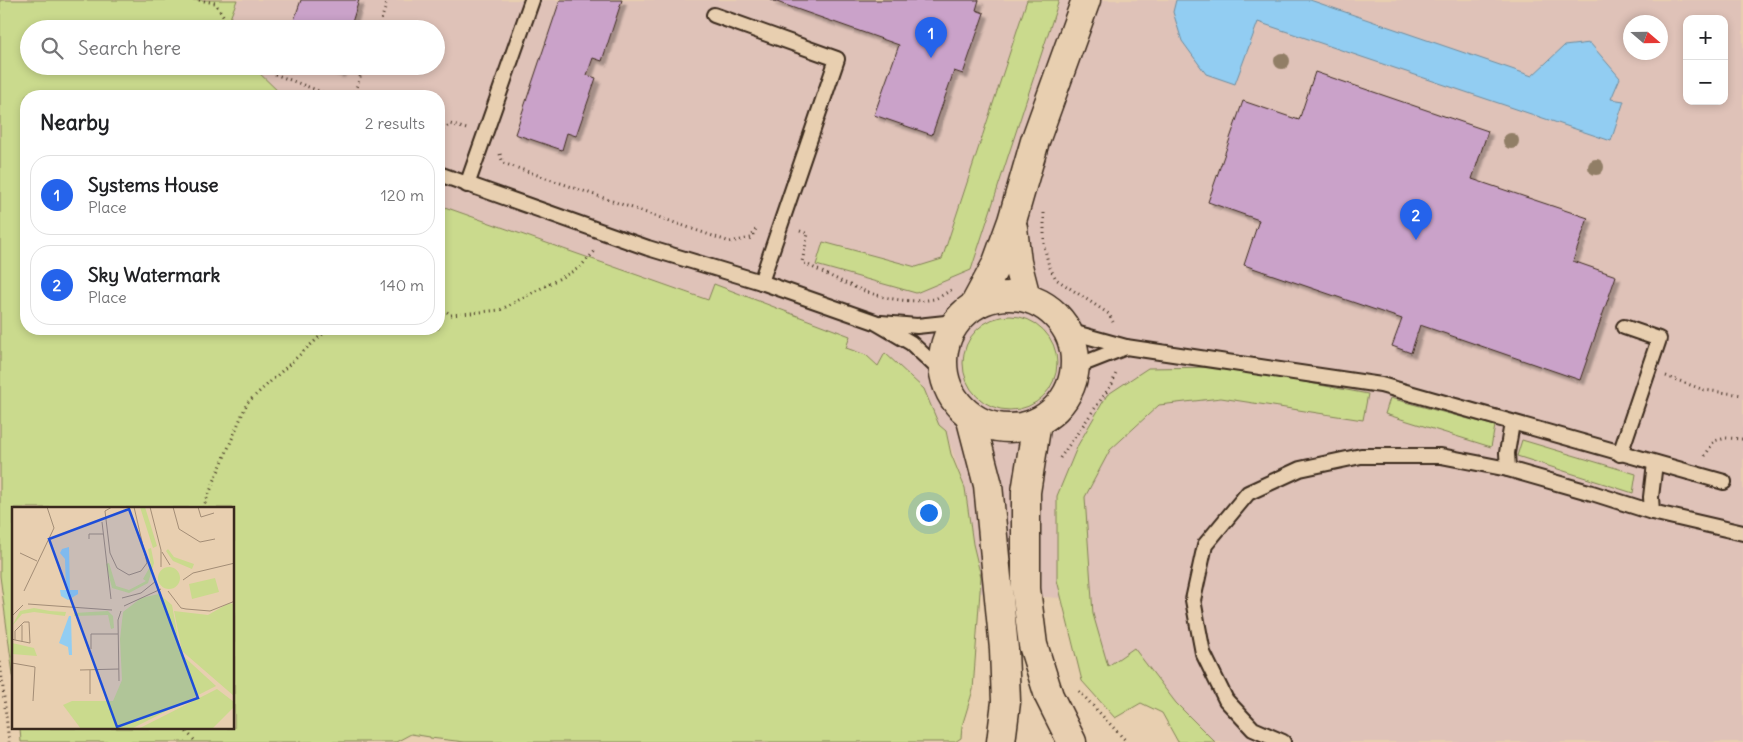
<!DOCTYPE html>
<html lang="en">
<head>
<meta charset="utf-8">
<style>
  :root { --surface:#fff; --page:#f6f6f6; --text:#202124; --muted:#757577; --line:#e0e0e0; --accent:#2563eb }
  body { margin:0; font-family:Delius,sans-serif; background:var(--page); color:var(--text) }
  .controls { position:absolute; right:15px; top:15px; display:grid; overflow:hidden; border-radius:10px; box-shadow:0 2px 8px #0003 }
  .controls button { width:45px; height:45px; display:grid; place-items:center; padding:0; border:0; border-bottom:1px solid var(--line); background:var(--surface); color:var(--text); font:25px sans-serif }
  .compass { position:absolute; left:1623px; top:15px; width:45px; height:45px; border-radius:50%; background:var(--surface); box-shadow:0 2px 8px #0003; rotate:110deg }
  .you { position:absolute; left:928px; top:512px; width:18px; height:18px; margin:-12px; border:4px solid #fff; border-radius:50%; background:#1a73e8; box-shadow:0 0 0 8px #1a73e833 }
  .badge { display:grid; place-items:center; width:32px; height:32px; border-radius:50%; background:var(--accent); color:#fff; font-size:16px; font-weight:700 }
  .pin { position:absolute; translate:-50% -41px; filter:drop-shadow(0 1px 2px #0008) }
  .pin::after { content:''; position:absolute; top:26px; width:18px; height:15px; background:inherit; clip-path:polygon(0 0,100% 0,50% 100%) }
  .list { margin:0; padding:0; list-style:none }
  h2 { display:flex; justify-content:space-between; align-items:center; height:65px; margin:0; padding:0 20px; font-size:21px }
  h2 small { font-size:16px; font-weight:400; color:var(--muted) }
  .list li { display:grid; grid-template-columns:32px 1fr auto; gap:15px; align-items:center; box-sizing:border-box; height:80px; margin:0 10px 10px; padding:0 10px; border:1px solid var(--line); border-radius:20px }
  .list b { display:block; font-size:19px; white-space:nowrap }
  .list p { margin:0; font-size:16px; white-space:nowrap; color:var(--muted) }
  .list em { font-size:16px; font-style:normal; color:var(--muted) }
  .icon { flex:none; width:28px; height:28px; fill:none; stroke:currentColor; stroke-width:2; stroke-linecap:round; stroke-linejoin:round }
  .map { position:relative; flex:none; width:1743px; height:742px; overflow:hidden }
  .search { position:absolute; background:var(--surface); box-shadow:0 2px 8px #0003; left:20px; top:20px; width:425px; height:55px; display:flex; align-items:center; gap:12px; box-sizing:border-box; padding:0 18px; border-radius:28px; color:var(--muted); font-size:19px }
  .panel { position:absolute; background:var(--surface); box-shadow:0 2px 8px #0003; left:20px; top:90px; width:425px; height:245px; border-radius:20px }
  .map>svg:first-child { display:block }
  .built { fill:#dfc2b8; fill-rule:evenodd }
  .green { fill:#cada8d; stroke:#828256 }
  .water { fill:#92cdf2; stroke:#6f8c9d }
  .building { fill:#caa2c9; stroke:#3b2a1e; filter:url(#shadow) }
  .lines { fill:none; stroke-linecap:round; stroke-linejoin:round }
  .lane-casing { stroke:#3b2a1e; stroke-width:18 }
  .street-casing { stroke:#3b2a1e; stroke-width:31 }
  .path { stroke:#3b2a1e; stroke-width:3; stroke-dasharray:1 4; stroke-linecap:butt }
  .lane { stroke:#e8cfb0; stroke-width:14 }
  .street { stroke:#e8cfb0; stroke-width:28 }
  .tree { fill:#917e66 }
  .inset-road { fill:none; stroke:#a38d76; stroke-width:1 }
  .view { fill:#1d4ed8; fill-opacity:0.15; stroke:#1d4ed8; stroke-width:2.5 }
  .inset-edge { fill:none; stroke:#3b2a1e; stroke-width:2.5 }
</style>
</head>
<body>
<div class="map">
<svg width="1743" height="742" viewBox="0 0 1743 742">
  <defs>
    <filter id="shadow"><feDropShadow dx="4.5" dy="4.5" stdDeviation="1" flood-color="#0004"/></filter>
  </defs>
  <rect width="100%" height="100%" fill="#e8cfb0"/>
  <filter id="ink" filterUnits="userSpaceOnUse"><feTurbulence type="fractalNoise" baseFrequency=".02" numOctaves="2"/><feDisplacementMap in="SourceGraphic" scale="10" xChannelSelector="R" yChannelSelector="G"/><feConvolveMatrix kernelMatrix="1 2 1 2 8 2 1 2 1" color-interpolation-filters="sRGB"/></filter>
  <g filter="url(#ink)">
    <path class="built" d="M237,0H1743V742H1196L1136,685L1101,680L1078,599L979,593L965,488L946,432L866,355L439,205V96H283L252,66H436V29H226ZM1687,19H1724V101H1687ZM1630,22H1660V52H1630Z"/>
    <g class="green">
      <path d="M0,0H237L226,29H29V66H252L283,96H26V329H439V205L708,300L714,284L850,336L846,348L866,355L878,366L885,353L924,389L939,425L946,431L951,454L965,488L973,544L981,577L973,690L962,726L961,738L955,742H465L430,738V737L411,734L396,742H21L20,728H234V508H14V682L0,576Z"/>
      <path d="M1027,0H1059L971,270L916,293L816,265L823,242L916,267L942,259Z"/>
      <circle cx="1010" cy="363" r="47"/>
      <path d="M1224,367L1368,394L1363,420L1221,398L1159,405L1110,450L1085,497L1093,614L1108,666L1134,648L1176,703L1215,742H1178L1162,713L1141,703L1115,718L1082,681L1057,580V496L1078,445L1107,395L1148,368Z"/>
      <path d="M1390,398L1495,426L1491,447L1385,414Z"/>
      <path d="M1522,440L1636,474L1633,493L1517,456Z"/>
    </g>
    <path class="water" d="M1176,0H1310L1532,76L1564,46L1590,43L1620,78L1611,99L1624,101L1611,141L1258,22L1235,84L1206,74L1182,41L1173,12Z"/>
    <g class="building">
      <path d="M301,0H359L350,29H291Z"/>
      <path d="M560,0H622L602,61L593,58L587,75L596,78L576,136L567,133L562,150L515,134Z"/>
      <path d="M771,0H979L976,10L984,13L963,74L954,71L932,135L874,115L899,45Z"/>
      <path d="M320,66H342L340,73Z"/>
      <path d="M1315,72L1488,131L1472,179L1588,218L1573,261L1616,276L1580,380L1420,325L1411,353L1392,346L1402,319L1244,265L1259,220L1208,202L1243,101L1299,120Z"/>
    </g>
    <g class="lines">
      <defs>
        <g id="lane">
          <path d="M714,15L837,59L761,282"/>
          <path d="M439,174L648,248L761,282L875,322L911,343L942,372"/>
          <path d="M467,185L532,0"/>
          <path d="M881,323L917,326L955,322"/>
          <path d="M1068,331L1126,347L1381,385L1724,482"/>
          <path d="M1075,367L1126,347"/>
          <path d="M1620,454L1659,339L1624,327"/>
          <path d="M1508,469L1507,453L1512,423"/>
          <path d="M1652,512L1651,497L1655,463"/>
          <path d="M1283,742L1253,729L1226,700L1203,653L1193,600L1205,545L1248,493L1300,469L1361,456H1441L1508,469L1592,493L1652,512L1743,533"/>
        </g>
        <g id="street">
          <path d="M1013,228L1017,262L1026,297"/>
          <circle cx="1009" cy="362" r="66"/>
          <path d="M975,304L996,265L1012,221L1035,141L1086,0"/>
          <path d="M970,416L988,485L1004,649L1006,702L1001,742"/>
          <path d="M1037,422L1026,492V589L1033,645L1049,696L1072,742"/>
        </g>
      </defs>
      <use href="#lane" class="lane-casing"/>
      <use href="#street" class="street-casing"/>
      <g class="path">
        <path d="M199,0L215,3L232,29"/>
        <path d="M378,29L388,0"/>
        <path d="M257,66L259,68L332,96"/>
        <path d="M353,96L364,66"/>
        <path d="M439,133L450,124L467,129"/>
        <path d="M500,154L503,163L730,242L751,238L756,229"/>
        <path d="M1044,213V246L1049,266L1056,279L1109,314L1113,322"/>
        <path d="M800,231L808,234L802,262C843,282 887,308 934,299C940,297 946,293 951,290"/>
        <path d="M439,306L451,315L500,310L579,268L596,250"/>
        <path d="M1666,376L1704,390L1743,395"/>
        <path d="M1705,456L1714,441L1726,438L1743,439"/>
        <path d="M1060,458L1112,384L1117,371"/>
        <path d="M203,508L247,403L328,329"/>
        <path d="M0,662L9,742"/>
        <path d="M1079,691L1127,742"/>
        <path d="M183,728L196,742"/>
      </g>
      <use href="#lane" class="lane"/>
      <use href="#street" class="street"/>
    </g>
    <g class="tree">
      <circle cx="1282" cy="61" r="8"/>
      <circle cx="1511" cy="141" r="8"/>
      <circle cx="1596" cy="167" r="8"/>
    </g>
  </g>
  <g transform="translate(12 507)">
    <rect width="222" height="222" fill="#e8cfb0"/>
    <path d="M128,0H133L145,39L141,41ZM139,41L142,56L136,76L117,86L100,81L94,57L97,56L104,79L117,83L134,74L131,72L139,58L136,42ZM156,42L162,50L182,57L180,62L161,54L154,44ZM146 71a11 11 0 1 1 22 0a11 11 0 1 1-22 0ZM203,71L207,85L180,92L177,77ZM147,87L160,98L169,147L204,179L119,222H69L51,198L60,194H101L110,173L108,132L111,105L129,91ZM217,96L222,97V189L170,144L162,104L196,108ZM22,101L38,104L54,105L53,109L22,105L10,107L0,119L8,104ZM96,104L101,109L102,121L99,122L96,108L62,109V106ZM0,136L22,141L25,149L0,147ZM205,182L222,195V200L200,222H126Z" fill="#cada8d"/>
    <path d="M57,40L58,83H66V87L56,93L49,89L48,83H54L53,52L48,46L50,42ZM57,109H59L60,148H57L56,140L47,136Z" fill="#92cdf2"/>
    <path class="inset-road" d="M100,0L93,4L98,46L105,61L117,68L129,64L135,56L122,0M138,0L149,43V60M161,0L167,22L188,35L203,32M186,0L189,10L202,6M90,15L99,92M77,32V27H91M150,45L158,58M8,46L25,54M171,73L181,66L223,56M12,84L42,21L35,0M156,84L169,101L174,102L198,104L223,94M110,91L129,86L144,74M16,97L100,103M112,99L149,82M0,109L11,98M10,118V135M0,132L3,133L18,136L17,115H12L3,124V133M79,142V127H106M0,156L23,160L21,194M68,163L107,162M78,163V187M107,174L106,113L109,104"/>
    <path class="view" d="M117,2L186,191L105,220L37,32Z"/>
    <rect width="222" height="222" class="inset-edge"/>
  </g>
</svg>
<div class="controls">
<button>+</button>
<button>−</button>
</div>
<svg class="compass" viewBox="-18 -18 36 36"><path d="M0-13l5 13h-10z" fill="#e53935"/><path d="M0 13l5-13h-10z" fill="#757577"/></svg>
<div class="you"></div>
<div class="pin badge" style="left:931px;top:58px">1</div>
<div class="pin badge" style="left:1416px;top:240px">2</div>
<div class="search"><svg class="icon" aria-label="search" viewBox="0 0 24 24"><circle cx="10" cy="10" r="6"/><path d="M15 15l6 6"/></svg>Search here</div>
<section class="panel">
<h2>Nearby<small>2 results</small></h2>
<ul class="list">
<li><span class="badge">1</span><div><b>Systems House</b><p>Place</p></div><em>120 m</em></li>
<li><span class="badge">2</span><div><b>Sky Watermark</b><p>Place</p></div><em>140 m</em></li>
</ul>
</section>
</div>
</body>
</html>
